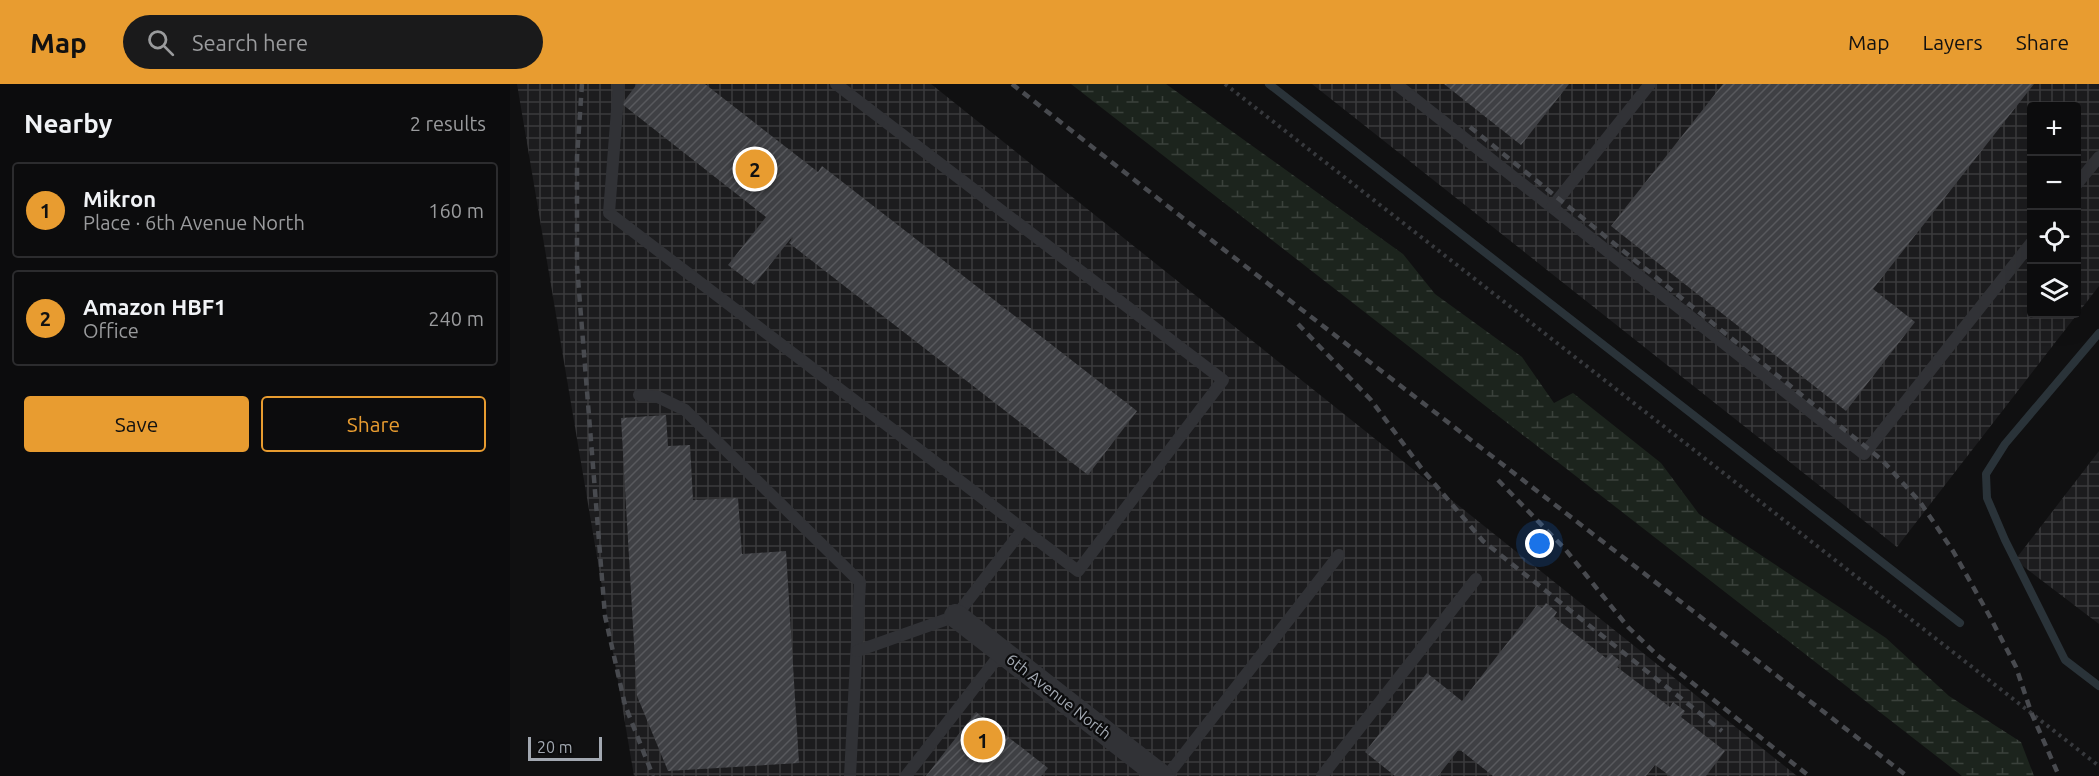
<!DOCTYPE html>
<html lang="en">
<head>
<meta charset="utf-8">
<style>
  :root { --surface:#0c0c0d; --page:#1a1a1b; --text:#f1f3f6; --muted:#9a9b9d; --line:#2c2c2e; --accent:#e89c30 }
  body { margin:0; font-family:Ubuntu,sans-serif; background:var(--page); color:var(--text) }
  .controls { position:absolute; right:18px; top:18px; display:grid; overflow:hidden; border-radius:6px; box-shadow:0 6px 24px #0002 }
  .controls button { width:54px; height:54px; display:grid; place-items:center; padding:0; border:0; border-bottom:2px solid var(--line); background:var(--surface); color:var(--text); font:30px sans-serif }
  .scale { position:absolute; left:18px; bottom:15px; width:74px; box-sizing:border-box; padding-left:6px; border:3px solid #a2a8b1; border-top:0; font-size:16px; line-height:21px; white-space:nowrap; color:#a2a8b1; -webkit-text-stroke:4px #0b0b0c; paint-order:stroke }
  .you { position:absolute; left:1030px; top:460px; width:21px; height:21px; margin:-15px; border:4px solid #fff; border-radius:50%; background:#1a73e8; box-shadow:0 0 0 9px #1a73e833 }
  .badge { display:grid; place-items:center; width:39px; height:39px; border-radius:50%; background:var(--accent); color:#111; font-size:20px; font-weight:700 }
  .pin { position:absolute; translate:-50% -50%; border:3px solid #fff; box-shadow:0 2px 6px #0006 }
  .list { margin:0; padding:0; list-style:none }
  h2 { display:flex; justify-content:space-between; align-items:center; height:78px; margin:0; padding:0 24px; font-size:26px }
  h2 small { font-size:20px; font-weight:400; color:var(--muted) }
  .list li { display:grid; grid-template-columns:39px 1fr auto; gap:18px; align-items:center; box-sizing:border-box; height:96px; margin:0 12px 12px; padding:0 12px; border:2px solid var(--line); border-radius:6px }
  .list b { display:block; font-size:22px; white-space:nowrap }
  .list p { margin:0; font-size:20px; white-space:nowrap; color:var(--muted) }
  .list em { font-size:20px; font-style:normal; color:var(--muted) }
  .actions { display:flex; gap:12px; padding:18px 24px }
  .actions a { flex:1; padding:14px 0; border:2px solid var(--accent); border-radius:6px; text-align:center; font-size:21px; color:var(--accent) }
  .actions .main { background:var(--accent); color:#111 }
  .icon { flex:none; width:33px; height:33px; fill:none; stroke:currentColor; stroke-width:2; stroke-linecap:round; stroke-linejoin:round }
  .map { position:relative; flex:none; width:1589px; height:692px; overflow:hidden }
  header { display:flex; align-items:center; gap:36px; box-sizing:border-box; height:84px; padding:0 30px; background:var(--accent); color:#111 }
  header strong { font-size:28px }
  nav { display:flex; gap:33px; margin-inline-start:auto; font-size:21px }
  .search { width:420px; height:54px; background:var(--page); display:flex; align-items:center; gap:15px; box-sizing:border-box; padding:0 21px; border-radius:33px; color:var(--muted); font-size:22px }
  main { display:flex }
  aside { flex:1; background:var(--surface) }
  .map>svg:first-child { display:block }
  .industrial { fill:url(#industrial-grid); fill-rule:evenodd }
  .wetland { fill:url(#wetland-marsh) }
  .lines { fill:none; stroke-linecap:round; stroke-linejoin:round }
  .stream { stroke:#2a3339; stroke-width:8 }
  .building { fill:url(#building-hatch) }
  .path { stroke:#37393d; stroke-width:4; stroke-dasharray:3 4.5; stroke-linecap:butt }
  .lane { stroke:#313236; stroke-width:12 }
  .street { stroke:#313236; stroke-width:24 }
  .rail { stroke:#484a4f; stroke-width:4.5; stroke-dasharray:8 6; stroke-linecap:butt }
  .labels { text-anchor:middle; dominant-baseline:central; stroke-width:4.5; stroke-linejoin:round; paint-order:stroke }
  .street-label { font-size:16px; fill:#a2a8b1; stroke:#0b0b0c }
</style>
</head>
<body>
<header>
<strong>Map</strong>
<div class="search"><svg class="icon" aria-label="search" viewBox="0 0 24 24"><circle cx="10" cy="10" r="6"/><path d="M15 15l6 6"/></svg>Search here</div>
<nav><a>Map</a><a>Layers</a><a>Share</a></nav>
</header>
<main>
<aside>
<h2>Nearby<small>2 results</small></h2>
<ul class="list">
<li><span class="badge">1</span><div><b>Mikron</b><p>Place · 6th Avenue North</p></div><em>160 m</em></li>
<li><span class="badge">2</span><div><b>Amazon HBF1</b><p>Office</p></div><em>240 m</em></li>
</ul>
<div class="actions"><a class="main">Save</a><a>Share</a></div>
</aside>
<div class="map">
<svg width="1589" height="692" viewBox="0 0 1589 692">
  <defs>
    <pattern id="industrial-grid" width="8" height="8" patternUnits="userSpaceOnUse" patternTransform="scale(1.5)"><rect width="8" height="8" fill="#1c1c1e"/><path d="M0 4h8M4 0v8" fill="none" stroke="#3a3a3c"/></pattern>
    <pattern id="wetland-marsh" width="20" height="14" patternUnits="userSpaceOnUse" patternTransform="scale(1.5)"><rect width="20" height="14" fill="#1c241d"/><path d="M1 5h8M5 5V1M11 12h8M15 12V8" fill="none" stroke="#3a413b"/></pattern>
    <pattern id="building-hatch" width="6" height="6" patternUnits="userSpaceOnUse" patternTransform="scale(1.5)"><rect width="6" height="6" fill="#3f4044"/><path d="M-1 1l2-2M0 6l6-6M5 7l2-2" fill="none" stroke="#58595d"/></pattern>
  </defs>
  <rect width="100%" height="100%" fill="#101011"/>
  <g class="industrial">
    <path d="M7,0H421L1287,692H124Z"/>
    <path d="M802,0H1589V202L1387,463ZM1522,22H1566V230H1522Z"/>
    <path d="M1589,367V540L1505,476Z"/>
  </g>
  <path class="wetland" d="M561,0H656L893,170L925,210L1012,273L1044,319L1063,309L1151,379L1189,430L1376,554L1439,612L1511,658L1524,692H1452Z"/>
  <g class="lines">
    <g class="stream">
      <path d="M759,0L1450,539"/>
      <path d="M1589,249L1495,360L1476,390L1477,414L1495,456L1555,576L1589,602"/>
    </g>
  </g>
  <g class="building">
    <path d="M127,0H195L308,88L312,82L627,327L578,391L279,159L283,154L282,153L244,201L218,181L256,133L112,20Z"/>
    <path d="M934,0H1059L1011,61Z"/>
    <path d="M1213,0H1524L1363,205L1405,238L1336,327L1101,142Z"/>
    <path d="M156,331L158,362L180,361L183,416L228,414L232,470L276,467L289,679L158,687L127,612L111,334Z"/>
    <path d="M1036,519L1047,528L1044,533L1096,574L1100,569L1111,578L1107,583L1160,623L1163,618L1175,627L1171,633L1215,667L1196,692H1160L1145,681L1136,692H983L949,665L928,692H885L855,668L917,589L952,617L1027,521L1032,524Z"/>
    <path d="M466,628L538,684L531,692H416Z"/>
  </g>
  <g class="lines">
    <path class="path" d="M715,0L1589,682"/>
    <g class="lane">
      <path d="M109,0L99,129L568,487L713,296L326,0"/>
      <path d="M886,0L1354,370L1522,158"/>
      <path d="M1566,101L1589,73"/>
      <path d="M1042,123L1140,0"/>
      <path d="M129,311L148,313L175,326L350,498L340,692"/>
      <path d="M347,567L446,532L513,445"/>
      <path d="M396,692L492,568"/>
      <path d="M657,692L829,471"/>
      <path d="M812,692L966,495"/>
    </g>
    <path class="street" d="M446,532L651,692"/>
    <g class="rail">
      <path d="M72,0L67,73V182L95,532L115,621L143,692"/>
      <path d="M502,0L678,138L1397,692"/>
      <path d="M960,43L1372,376L1410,418L1443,467L1479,531L1506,583L1521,628L1549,692"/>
      <path d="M788,240L861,316L912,385L973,457L1212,647"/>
      <path d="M988,396L1055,465L1118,543L1146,570L1299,692"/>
    </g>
  </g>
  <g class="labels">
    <g class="street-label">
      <text transform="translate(549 612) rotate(38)">6th Avenue North</text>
    </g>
  </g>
</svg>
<div class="controls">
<button>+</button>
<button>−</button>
<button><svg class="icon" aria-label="locate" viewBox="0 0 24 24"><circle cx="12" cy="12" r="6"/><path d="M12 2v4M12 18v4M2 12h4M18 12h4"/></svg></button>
<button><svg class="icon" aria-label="layers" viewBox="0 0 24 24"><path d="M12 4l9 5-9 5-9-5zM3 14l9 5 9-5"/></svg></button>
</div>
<div class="scale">20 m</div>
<div class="you"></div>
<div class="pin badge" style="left:473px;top:656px">1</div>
<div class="pin badge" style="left:245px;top:85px">2</div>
</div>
</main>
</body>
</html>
